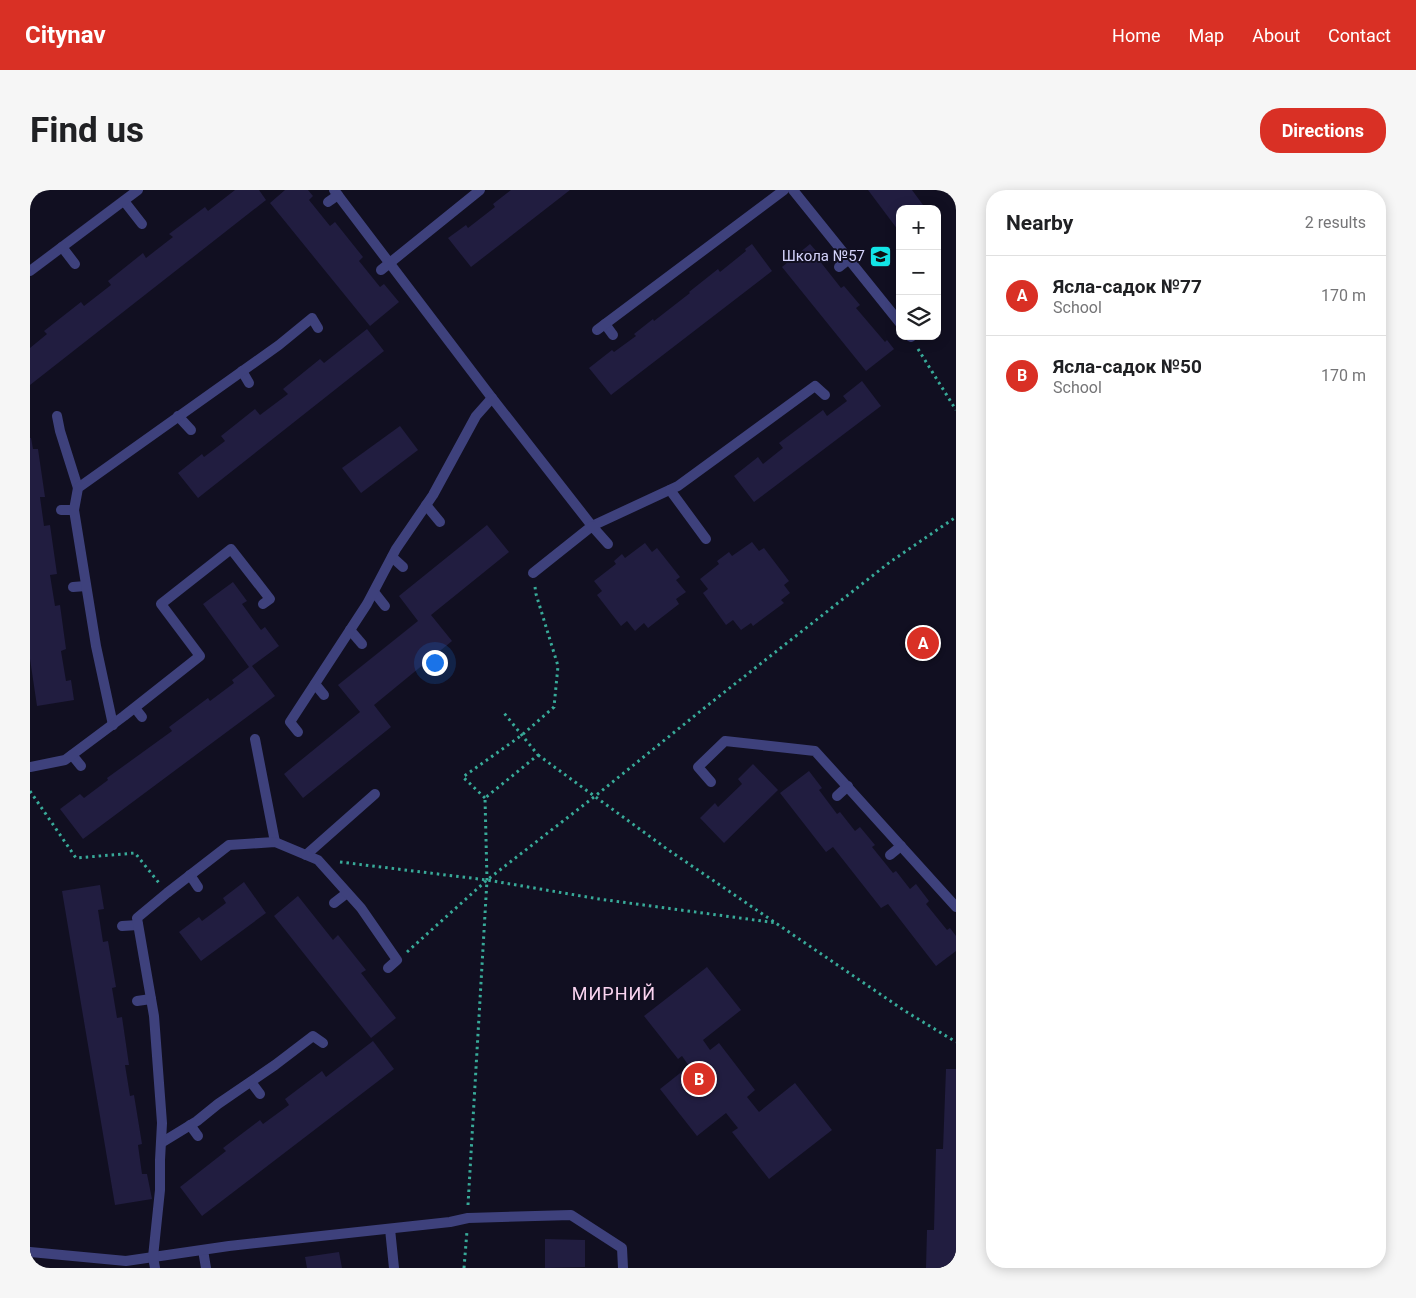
<!DOCTYPE html>
<html lang="en">
<head>
<meta charset="utf-8">
<style>
  :root { --surface:#fff; --page:#f6f6f6; --text:#202124; --muted:#757577; --line:#e0e0e0; --accent:#d93025 }
  body { margin:0; font-family:Roboto,sans-serif; background:var(--page); color:var(--text) }
  .controls { position:absolute; right:15px; top:15px; display:grid; overflow:hidden; border-radius:10px; box-shadow:0 2px 12px #0003 }
  .controls button { width:45px; height:45px; display:grid; place-items:center; padding:0; border:0; border-bottom:1px solid var(--line); background:var(--surface); color:var(--text); font:25px sans-serif }
  .you { position:absolute; left:404px; top:472px; width:18px; height:18px; margin:-12px; border:4px solid #fff; border-radius:50%; background:#1a73e8; box-shadow:0 0 0 8px #1a73e833 }
  .badge { display:grid; place-items:center; width:32px; height:32px; border-radius:50%; background:var(--accent); color:#fff; font-size:16px; font-weight:700 }
  .pin { position:absolute; translate:-50% -50%; border:2px solid #fff; box-shadow:0 1px 5px #0006 }
  .list { margin:0; padding:0; list-style:none }
  h2 { display:flex; justify-content:space-between; align-items:center; height:65px; margin:0; padding:0 20px; font-size:21px }
  h2 small { font-size:16px; font-weight:400; color:var(--muted) }
  .list li { display:grid; grid-template-columns:32px 1fr auto; gap:15px; align-items:center; box-sizing:border-box; height:80px; padding:0 20px; border-top:1px solid var(--line) }
  .list b { display:block; font-size:19px; white-space:nowrap }
  .list p { margin:0; font-size:16px; white-space:nowrap; color:var(--muted) }
  .list em { font-size:16px; font-style:normal; color:var(--muted) }
  .icon { flex:none; width:28px; height:28px; fill:none; stroke:currentColor; stroke-width:2; stroke-linecap:round; stroke-linejoin:round }
  .map { position:relative; flex:none; width:926px; height:1078px; overflow:hidden; border-radius:20px }
  header { display:flex; align-items:center; gap:30px; box-sizing:border-box; height:70px; padding:0 25px; background:var(--accent); color:#fff }
  header strong { font-size:24px }
  nav { display:flex; gap:28px; margin-inline-start:auto; font-size:18px }
  .intro { display:flex; align-items:center; justify-content:space-between; box-sizing:border-box; height:120px; padding:0 30px }
  h1 { margin:0; font-size:35px }
  .button { padding:12px 22px; border-radius:20px; background:var(--accent); color:#fff; font-size:18px; font-weight:700 }
  main { display:flex; gap:30px; padding:0 30px }
  aside { flex:1; background:var(--surface); border-radius:20px; box-shadow:0 2px 12px #0003 }
  .map>svg:first-child { display:block }
  .building { fill:#211d40 }
  .lines { fill:none; stroke-linecap:round; stroke-linejoin:round }
  .path { stroke:#38aa99; stroke-width:3; stroke-dasharray:2.5 4; stroke-linecap:butt }
  .service { stroke:#3e417c; stroke-width:10 }
  .labels { text-anchor:middle; dominant-baseline:central; stroke-width:4; stroke-linejoin:round; paint-order:stroke }
  .poi-label { font-size:15px; fill:#d4d3fb; stroke:#110f21; text-anchor:end }
  .quarter-label { font-size:18px; letter-spacing:1px; fill:#fbd5f1; stroke:#110f21 }
</style>
</head>
<body>
<header>
<strong>Citynav</strong>
<nav><a>Home</a><a>Map</a><a>About</a><a>Contact</a></nav>
</header>
<div class="intro"><h1>Find us</h1><a class="button">Directions</a></div>
<main>
<div class="map">
<svg width="926" height="1078" viewBox="0 0 926 1078">
  <rect width="100%" height="100%" fill="#110f21"/>
  <g class="building">
    <path d="M205,0H229L236,10L0,195V158L17,144L14,141L51,112L54,116L81,95L78,91L113,63L116,68L143,47L139,44L175,17L178,21Z"/>
    <path d="M255,0H278L283,6L279,10L300,36L305,32L333,67L329,71L350,97L354,94L369,112L340,136L240,13Z"/>
    <path d="M481,0H540L441,77L418,48L436,35L438,38L465,17L463,14Z"/>
    <path d="M838,0H882L896,19H870V39L868,40Z"/>
    <path d="M722,54L742,81L581,205L559,178L582,160L584,162L606,146L604,144L623,129L624,131L660,103L659,102L688,79L690,82L716,61L715,59Z"/>
    <path d="M780,54L788,63L785,65L811,98L814,96L830,115L826,118L855,152L857,150L864,159L836,181L752,77Z"/>
    <path d="M337,139L354,161L168,308L148,283L172,264L174,267L195,251L191,246L225,219L230,225L258,204L253,199L290,169L294,173Z"/>
    <path d="M832,191L851,216L724,312L704,286L728,267L733,274L753,258L749,253L793,220L797,226L817,211L813,206Z"/>
    <path d="M370,236L388,260L331,303L312,278Z"/>
    <path d="M0,248H1L3,259H8L15,307H10L14,336L20,335L27,384L20,385L25,416L30,415L36,459L31,461L36,491L41,490L44,510L7,516L0,469Z"/>
    <path d="M457,335L479,362L401,425L422,451L344,515L361,537L273,608L254,584L330,522L308,495L388,431L369,406Z"/>
    <path d="M722,352L729,361L734,358L759,391L754,395L760,403L751,410L754,413L723,436L721,433L711,440L703,430L696,435L673,403L678,399L670,389L689,374L687,371L699,362L702,366Z"/>
    <path d="M615,353L622,362L627,358L650,387L646,390L656,402L646,409L649,414L618,438L614,433L605,441L597,431L591,436L567,405L572,401L564,391L586,374L584,371L592,364L595,368Z"/>
    <path d="M203,392L217,411L212,414L231,440L235,437L249,456L222,476L245,506L53,649L30,619L50,604L54,608L78,590L77,588L142,541L139,537L178,508L180,511L204,493L202,490L219,477L173,414Z"/>
    <path d="M723,574L748,600L694,653L670,628L685,613L688,617L712,594L708,589Z"/>
    <path d="M779,581L792,598L789,600L807,624L810,622L825,641L830,637L845,655L842,657L863,683L866,681L880,699L886,694L899,711L896,714L917,740L920,738L926,746V761L906,776L858,714L851,718L803,657L796,662L750,603Z"/>
    <path d="M214,692L236,723L171,771L149,742L169,727L172,731L196,713L193,708Z"/>
    <path d="M70,695L74,719L68,720L73,752L78,751L86,797L82,798L87,828L92,827L99,875H95L100,906L104,905L112,954L108,955L112,984H117L122,1009L85,1015L32,701Z"/>
    <path d="M268,706L303,750L308,745L336,780L331,783L366,828L341,848L244,726Z"/>
    <path d="M677,777L711,820L673,850L680,860L689,853L725,900L717,907L729,922L765,893L802,940L739,989L702,942L708,938L696,923L667,946L630,899L659,876L652,866L648,869L614,826Z"/>
    <path d="M343,851L364,879L172,1026L150,997L196,961L193,958L230,930L233,934L259,915L255,909L292,881L296,887Z"/>
    <path d="M916,879H926V1078H896L897,1040H904L906,959H913Z"/>
    <path d="M515,1049L555,1050V1077L515,1078Z"/>
    <path d="M309,1062L312,1078H277L275,1067Z"/>
  </g>
  <g class="lines">
    <g class="path">
      <path d="M888,159L926,220"/>
      <path d="M508,565L637,659L875,821L926,852"/>
      <path d="M0,601L46,668L105,663L129,693"/>
      <path d="M455,608L433,587L492,545L524,517L528,476L506,404L505,397"/>
      <path d="M310,672L457,690L569,709L747,733"/>
      <path d="M377,762L457,690L564,607L678,515L860,372L926,327"/>
      <path d="M438,1015L457,690L455,608L508,565L474,523"/>
      <path d="M434,1078L437,1041"/>
    </g>
    <g class="service">
      <path d="M304,0L462,208L562,336L648,296L785,196L795,205"/>
      <path d="M763,0L870,133"/>
      <path d="M923,0L926,4"/>
      <path d="M94,11L112,34"/>
      <path d="M298,12L308,5"/>
      <path d="M32,57L45,74"/>
      <path d="M809,77L819,69"/>
      <path d="M351,80L450,0"/>
      <path d="M0,81L108,0"/>
      <path d="M575,134L583,145"/>
      <path d="M567,140L754,0"/>
      <path d="M881,146V147"/>
      <path d="M212,181L219,193"/>
      <path d="M27,226L30,241L48,298"/>
      <path d="M148,226L161,240"/>
      <path d="M640,300L676,349"/>
      <path d="M396,315L410,332"/>
      <path d="M31,320H44"/>
      <path d="M362,367L373,377"/>
      <path d="M503,383L562,336L578,354"/>
      <path d="M43,397L56,396"/>
      <path d="M344,402L355,416"/>
      <path d="M320,440L332,454"/>
      <path d="M285,494L294,505"/>
      <path d="M105,518L112,527"/>
      <path d="M83,535L66,456L44,320L48,298L249,155L282,128L288,138"/>
      <path d="M268,542L260,532L337,414L366,359L403,305L446,226L462,208"/>
      <path d="M225,549L245,652"/>
      <path d="M42,565L51,576"/>
      <path d="M0,577L35,570L94,526L170,466L131,414L201,359L240,409L233,414"/>
      <path d="M681,592L668,577L695,551L785,561L926,717"/>
      <path d="M807,606L818,596"/>
      <path d="M276,665L345,604"/>
      <path d="M860,665L871,656"/>
      <path d="M160,685L168,697"/>
      <path d="M304,713L317,703"/>
      <path d="M92,736L108,735"/>
      <path d="M107,811L121,809"/>
      <path d="M221,892L230,904"/>
      <path d="M160,935L168,946"/>
      <path d="M131,953L167,931L188,914L245,875L283,846L293,853"/>
      <path d="M360,1039L364,1078"/>
      <path d="M173,1060L176,1078"/>
      <path d="M0,1062L96,1071L199,1056L420,1032L438,1028L541,1025L592,1058L593,1078"/>
      <path d="M125,1078L123,1067L130,1000V970L132,933L124,826L107,728L137,703L199,655L245,652L288,670L331,718L367,770L358,778"/>
    </g>
  </g>
  <defs>
    <symbol id="school-square" viewBox="-11 -11 22 22"><rect x="-9" y="-9" width="18" height="18" rx="4" fill="#13e5e7" stroke="#110f21"/><path d="M0-5L7-2L0 1L-7-2ZM-4 1L0 2.5L4 1V4Q0 6-4 4Z" fill="#111"/></symbol>
  </defs>
  <g fill-rule="evenodd">
    <use href="#school-square" x="838" y="54" width="25" height="25"/>
  </g>
  <g class="labels">
    <g class="poi-label">
      <text x="835" y="66">Школа №57</text>
    </g>
    <g class="quarter-label">
      <text x="584" y="803">МИРНИЙ</text>
    </g>
  </g>
</svg>
<div class="controls">
<button>+</button>
<button>−</button>
<button><svg class="icon" aria-label="layers" viewBox="0 0 24 24"><path d="M12 4l9 5-9 5-9-5zM3 14l9 5 9-5"/></svg></button>
</div>
<div class="you"></div>
<div class="pin badge" style="left:893px;top:453px">A</div>
<div class="pin badge" style="left:669px;top:889px">B</div>
</div>
<aside>
<h2>Nearby<small>2 results</small></h2>
<ul class="list">
<li><span class="badge">A</span><div><b>Ясла-садок №77</b><p>School</p></div><em>170 m</em></li>
<li><span class="badge">B</span><div><b>Ясла-садок №50</b><p>School</p></div><em>170 m</em></li>
</ul>
</aside>
</main>
</body>
</html>
